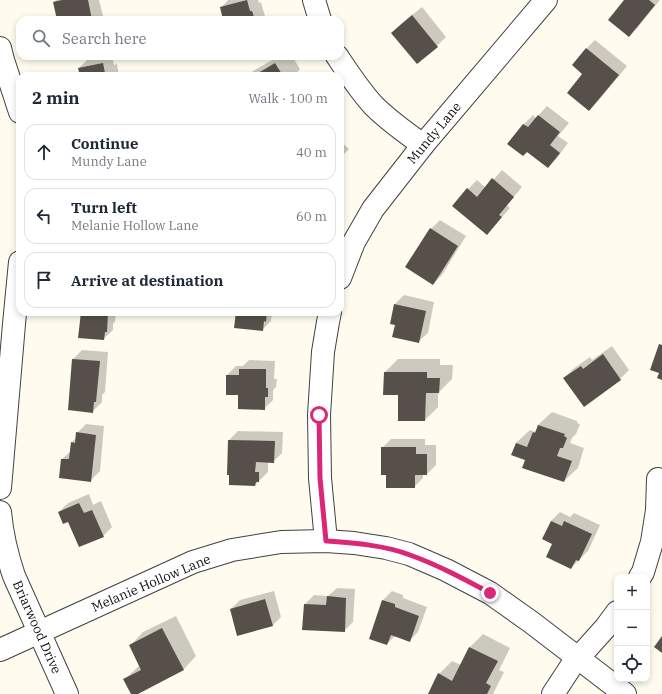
<!DOCTYPE html>
<html lang="en">
<head>
<meta charset="utf-8">
<style>
  :root { --surface:#fff; --page:#f2f2f3; --text:#1f2937; --muted:#747a83; --line:#e0e1e3 }
  body { margin:0; font-family:"IBM Plex Serif",serif; background:var(--page); color:var(--text) }
  .controls { position:absolute; right:12px; bottom:12px; display:grid; overflow:hidden; border-radius:8px; box-shadow:0 2px 6px #0003 }
  .controls button { width:36px; height:36px; display:grid; place-items:center; padding:0; border:0; border-bottom:1px solid var(--line); background:var(--surface); color:var(--text); font:20px sans-serif }
  .stop { position:absolute; width:12px; height:12px; margin:-9px; border:3px solid #db2777; border-radius:50%; background:#fff }
  .stop.end { background:#db2777; border-color:#fff; box-shadow:0 1px 4px #0008 }
  .list { margin:0; padding:0; list-style:none }
  h2 { display:flex; justify-content:space-between; align-items:center; height:52px; margin:0; padding:0 16px; font-size:17px }
  h2 small { font-size:13px; font-weight:400; color:var(--muted) }
  .list li { display:grid; grid-template-columns:26px 1fr auto; gap:12px; align-items:center; box-sizing:border-box; height:56px; margin:0 8px 8px; padding:0 8px; border:1px solid var(--line); border-radius:12px }
  .list b { display:block; font-size:15px; white-space:nowrap }
  .list p { margin:0; font-size:13px; white-space:nowrap; color:var(--muted) }
  .list em { font-size:13px; font-style:normal; color:var(--muted) }
  .icon { flex:none; width:22px; height:22px; fill:none; stroke:currentColor; stroke-width:2; stroke-linecap:round; stroke-linejoin:round }
  .map { position:relative; flex:none; width:662px; height:694px; overflow:hidden }
  .search { position:absolute; background:var(--surface); box-shadow:0 2px 6px #0003; left:16px; top:16px; width:328px; height:44px; display:flex; align-items:center; gap:10px; box-sizing:border-box; padding:0 14px; border-radius:12px; color:var(--muted); font-size:15px }
  .panel { position:absolute; background:var(--surface); box-shadow:0 2px 6px #0003; left:16px; top:72px; width:328px; height:244px; border-radius:12px }
  .map>svg:first-child { display:block }
  .shadow { fill:#0003 }
  .building { fill:#564f4a }
  .lines { fill:none; stroke-linecap:round; stroke-linejoin:round }
  .minor-casing { stroke:#414141; stroke-width:24 }
  .minor { stroke:#fff; stroke-width:22 }
  .route { stroke:#db2777; stroke-width:5 }
  .labels { text-anchor:middle; dominant-baseline:central; stroke-width:4; stroke-linejoin:round; paint-order:stroke }
  .street-label { font-size:13px; fill:#0e0e0e; stroke:#fff }
</style>
</head>
<body>
<div class="map">
<svg width="662" height="694" viewBox="0 0 662 694">
  <rect width="100%" height="100%" fill="#fffcef"/>
  <g class="shadow">
    <path d="M57,0H99L104,20H59L54,2Z"/>
    <path d="M228,0H258L259,3L261,2L266,20H217L223,15L221,8Z"/>
    <path d="M625,0H660L638,27L629,36Z"/>
    <path d="M422,7L446,37L437,46L417,63L392,33L401,24Z"/>
    <path d="M595,40L627,66L598,101L589,110L584,74L586,49Z"/>
    <path d="M104,56H112L114,65L117,64L119,76H81L79,68L88,59Z"/>
    <path d="M279,56H292L300,69L294,76H249L253,71Z"/>
    <path d="M547,106L569,123L558,136L568,143L557,158L548,167L527,151L509,144L524,124L533,115L536,118Z"/>
    <path d="M340,141L349,149L340,158Z"/>
    <path d="M502,170L522,187L507,205L510,208L496,224L468,189L477,180L486,188Z"/>
    <path d="M440,220L466,236L442,275L433,284L431,229Z"/>
    <path d="M404,295L434,302L428,333L418,342L396,325L395,304Z"/>
    <path d="M82,312H116L115,322L113,324V330L103,339Z"/>
    <path d="M237,312H274L272,314L271,321L262,330Z"/>
    <path d="M612,346L629,370L620,379L584,405L564,378L573,369L590,357L592,360Z"/>
    <path d="M82,350L108,352L105,392L102,395V402L93,411L73,359Z"/>
    <path d="M398,359H440V365H453L452,379L438,393V407L425,420L399,394H384L385,372Z"/>
    <path d="M249,360L275,361L274,379H277L276,387L273,390V400L264,409L239,394L227,375L236,366H243Z"/>
    <path d="M552,412L577,421V423L580,424L576,434L572,438L570,443L584,448L578,468L564,481L526,460L512,455L516,443L530,430L535,432L537,429L538,425Z"/>
    <path d="M86,424L104,426L100,471L91,480L62,459L71,451L72,442L76,438L77,433Z"/>
    <path d="M238,431L283,432L282,453L273,462H268V472L255,485L229,440Z"/>
    <path d="M391,439H425V445H436V465L427,474H423V478L414,487L387,474L382,448Z"/>
    <path d="M89,494L93,505L101,501L112,527L103,536L68,520L59,512L68,503Z"/>
    <path d="M560,512L570,517L574,513L600,525L588,551L571,568L554,544L551,521Z"/>
    <path d="M337,588L355,589L353,622L344,631L305,604L314,595L328,596Z"/>
    <path d="M274,591L281,617L272,626L231,609L240,600Z"/>
    <path d="M392,591L403,595V598L427,607L418,632L409,641L395,636L387,644L370,638L383,600Z"/>
    <path d="M176,616L196,656L183,670L136,694H132L125,679L140,665L130,646L143,632Z"/>
    <path d="M483,634L510,648L499,670L504,672L493,694H429L439,674L452,661L461,665L470,647Z"/>
  </g>
  <g class="building">
    <path d="M62,0H88L92,20H57L53,2Z"/>
    <path d="M247,0L250,11H252L255,20H223L220,7Z"/>
    <path d="M624,0H649L655,5L629,37L608,20Z"/>
    <path d="M412,15L438,47L417,64L391,33Z"/>
    <path d="M586,48L619,75L589,111L567,93L582,74L572,65Z"/>
    <path d="M103,63L105,73L108,72L109,76H80L78,68Z"/>
    <path d="M275,63L283,76H253Z"/>
    <path d="M538,115L560,132L550,145L560,153L548,168L527,152L523,156L507,144L523,124L528,127Z"/>
    <path d="M492,178L514,197L499,215L502,217L487,235L452,206L467,188L477,197Z"/>
    <path d="M430,228L458,246L433,285L405,267Z"/>
    <path d="M394,304L426,311L419,343L392,337L395,325L390,324Z"/>
    <path d="M81,312H108L107,332H105L104,340L78,338Z"/>
    <path d="M236,312H267L266,322L264,321L263,331L234,328Z"/>
    <path d="M659,344L662,345V380L657,378L659,373L650,370Z"/>
    <path d="M603,354L621,380L584,407L563,378L581,366L583,369Z"/>
    <path d="M72,359L100,361L96,402H94L93,413L68,410Z"/>
    <path d="M239,369H266V388H268V397H265V410L238,409V395H226V375H239Z"/>
    <path d="M384,372H427V378H440L439,393H426L425,421H398V395H383Z"/>
    <path d="M538,425L565,434L564,436L567,438L563,448H560L557,456L572,461L564,482L522,468L525,460L511,455L516,443L527,447L533,432L535,433Z"/>
    <path d="M76,432L96,435L91,482L59,478L61,459H69L71,442L75,443Z"/>
    <path d="M228,440L275,441L274,463L256,462L255,472H259V482H256L255,486L229,485V475H227Z"/>
    <path d="M381,447H416V454H427V475H415V488H386V475H381Z"/>
    <path d="M79,503L84,513L92,510L104,537L79,547L68,522L63,524L58,512Z"/>
    <path d="M551,521L562,526L564,521L592,534L579,561L576,560L571,569L546,557L552,544L542,539Z"/>
    <path d="M327,596L346,598L345,632L302,630L304,604L326,605Z"/>
    <path d="M265,599L273,626L237,636L230,609Z"/>
    <path d="M382,600L395,604V607L419,616L410,642L391,635L387,645L369,639Z"/>
    <path d="M162,628L184,670L138,694H131L123,679L141,670L129,645Z"/>
    <path d="M662,636V653L654,647Z"/>
    <path d="M469,647L498,661L486,683L491,686L487,694H428L438,673L452,681Z"/>
  </g>
  <g class="lines">
    <defs>
      <g id="minor">
        <path d="M314,0L320,20"/>
        <path d="M0,48L3,60L20,112"/>
        <path d="M337,56C349,74 360,91 374,106C389,121 406,133 423,145"/>
        <path d="M340,278L354,242L373,209L423,145L546,0"/>
        <path d="M0,488L14,324L20,262"/>
        <path d="M0,512C2,534 7,555 14,576L67,694"/>
        <path d="M326,541L320,478L319,415L323,352L328,322L330,312"/>
        <path d="M640,577L643,572L652,542L657,510L658,479"/>
        <path d="M0,650L193,562L232,550L281,542L326,541L354,543L386,548L409,554L446,570L490,593L531,622L625,694"/>
        <path d="M553,694L572,665L606,627L617,612"/>
      </g>
    </defs>
    <use href="#minor" class="minor-casing"/>
    <use href="#minor" class="minor"/>
  </g>
  <g class="lines">
    <path class="route" d="M319,415L320,478L326,541C354,543 384,545 410,555C438,565 464,579 490,593"/>
  </g>
  <g class="labels">
    <g class="street-label">
      <text transform="translate(434 133) rotate(-50)">Mundy Lane</text>
      <text transform="translate(151 583) rotate(-23)">Melanie Hollow Lane</text>
      <text transform="translate(37 627) rotate(66)">Briarwood Drive</text>
    </g>
  </g>
</svg>
<div class="controls">
<button>+</button>
<button>−</button>
<button><svg class="icon" aria-label="locate" viewBox="0 0 24 24"><circle cx="12" cy="12" r="6"/><path d="M12 2v4M12 18v4M2 12h4M18 12h4"/></svg></button>
</div>
<div class="stop" style="left:319px;top:415px"></div>
<div class="stop end" style="left:490px;top:593px"></div>
<div class="search"><svg class="icon" aria-label="search" viewBox="0 0 24 24"><circle cx="10" cy="10" r="6"/><path d="M15 15l6 6"/></svg>Search here</div>
<section class="panel">
<h2>2 min<small>Walk · 100 m</small></h2>
<ul class="list">
<li><svg class="icon" aria-label="ahead" viewBox="0 0 24 24"><path d="M12 20V5M6 11l6-6 6 6"/></svg><div><b>Continue</b><p>Mundy Lane</p></div><em>40 m</em></li>
<li><svg class="icon" aria-label="left" viewBox="0 0 24 24"><path d="M17 20v-9H6M10 6l-5 5 5 5"/></svg><div><b>Turn left</b><p>Melanie Hollow Lane</p></div><em>60 m</em></li>
<li><svg class="icon" aria-label="arrive" viewBox="0 0 24 24"><path d="M6 21V4h12l-3 4 3 4H6"/></svg><div><b>Arrive at destination</b></div></li>
</ul>
</section>
</div>
</body>
</html>
